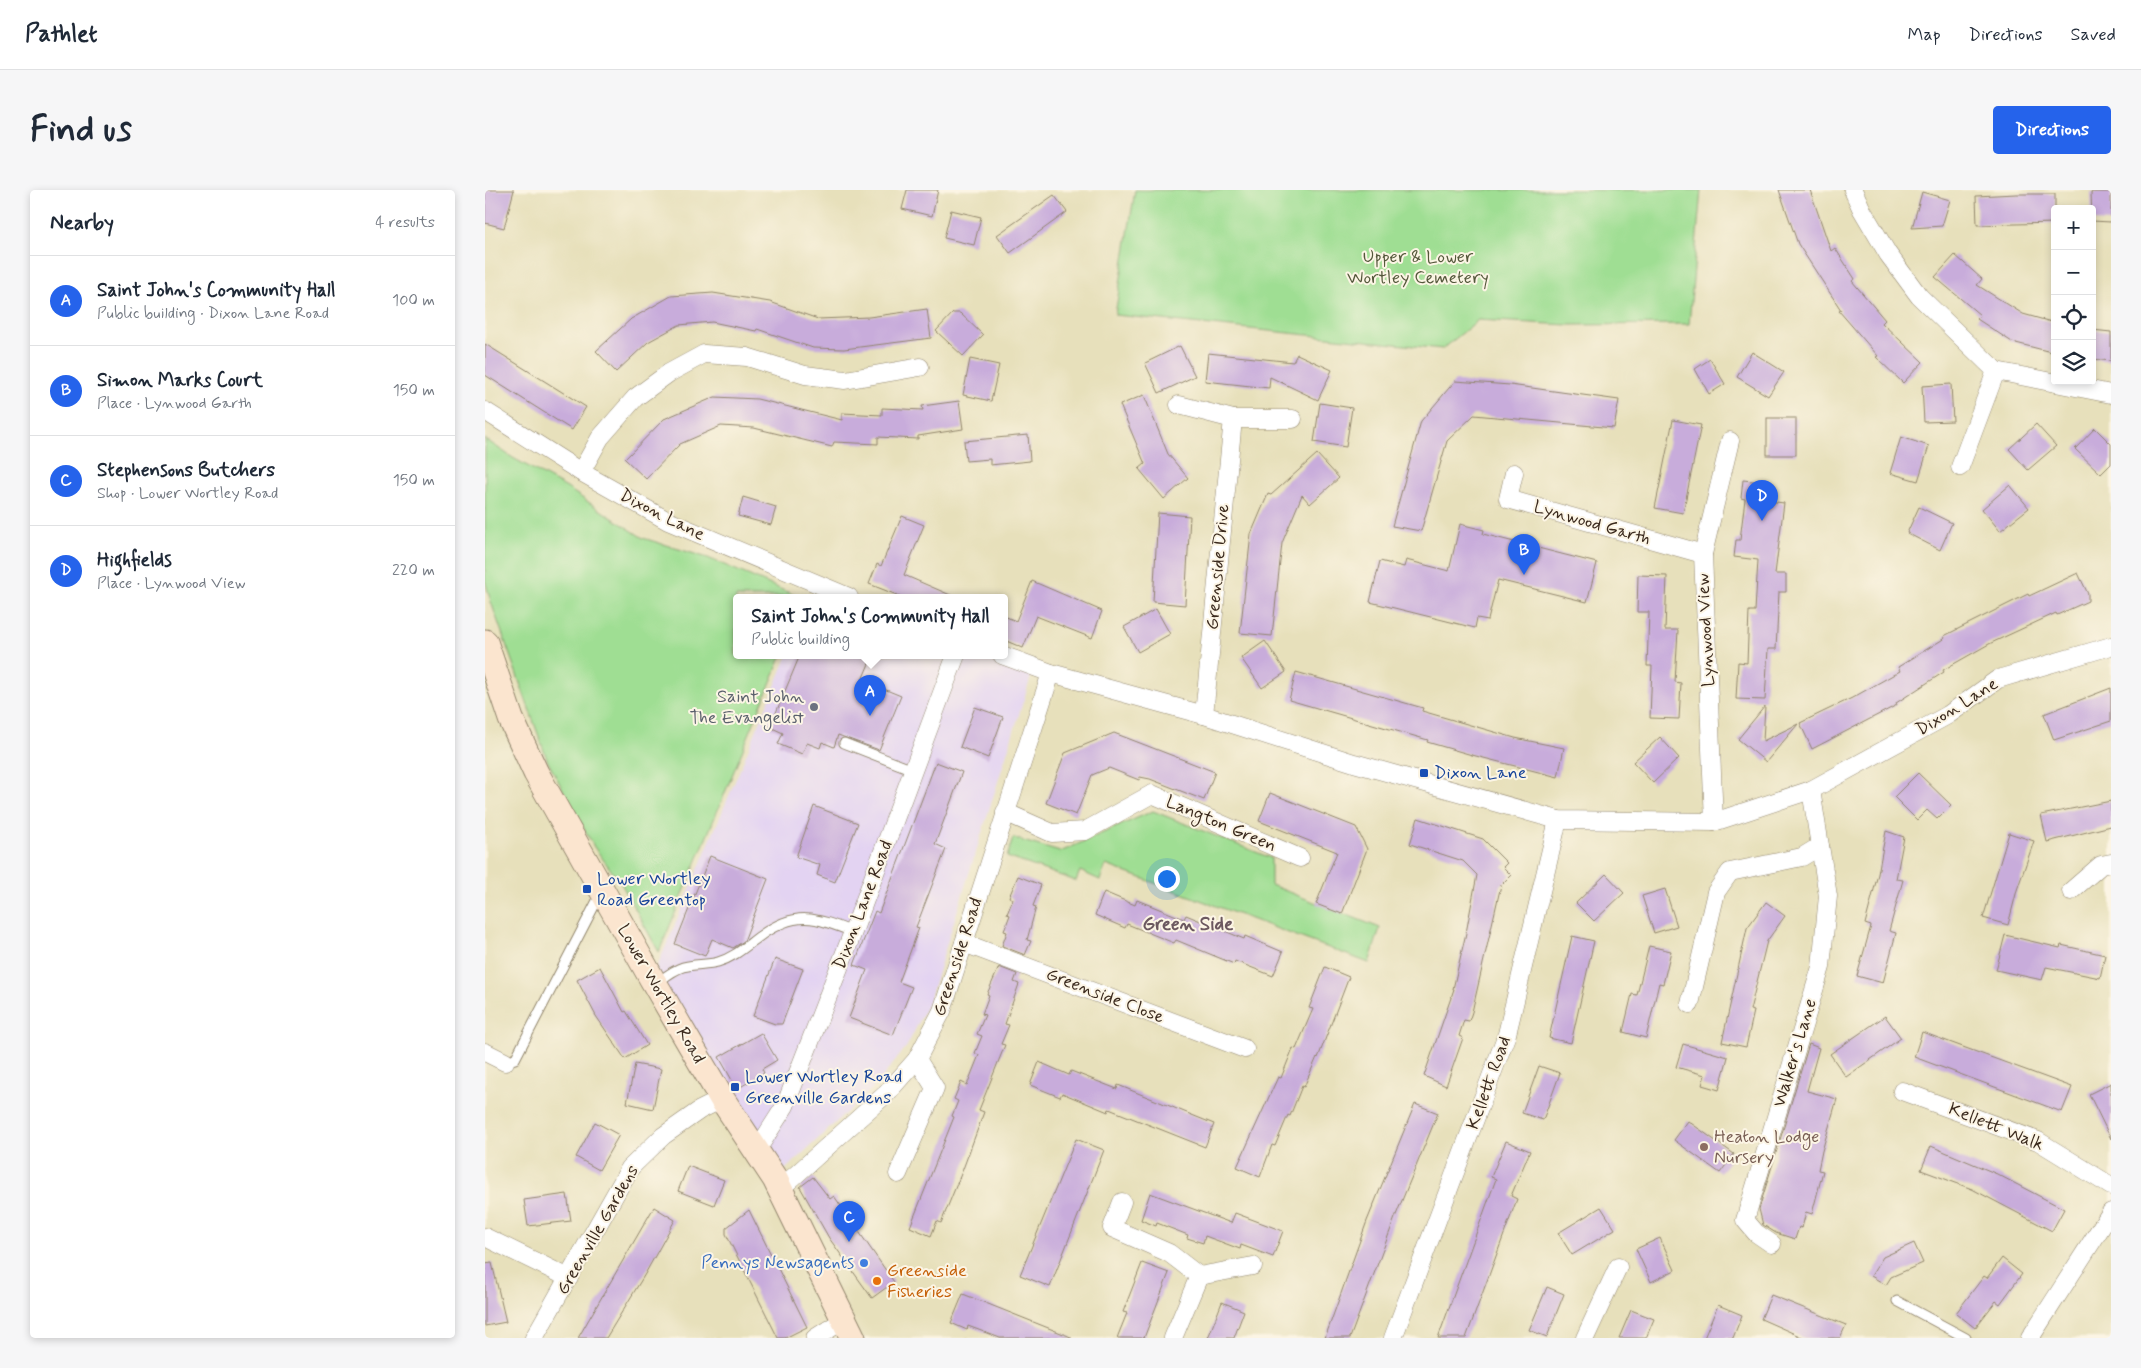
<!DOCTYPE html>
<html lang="en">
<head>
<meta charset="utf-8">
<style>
  :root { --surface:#fff; --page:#f6f6f7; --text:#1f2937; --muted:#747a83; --line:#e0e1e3; --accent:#2563eb }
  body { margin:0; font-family:Mynerve,sans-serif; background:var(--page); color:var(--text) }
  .controls { position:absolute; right:15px; top:15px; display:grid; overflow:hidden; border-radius:5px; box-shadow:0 2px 8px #0003 }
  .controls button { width:45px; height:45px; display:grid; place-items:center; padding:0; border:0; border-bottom:1px solid var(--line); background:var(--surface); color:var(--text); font:25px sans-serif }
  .you { position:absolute; left:681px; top:688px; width:18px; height:18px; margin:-12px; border:4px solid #fff; border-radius:50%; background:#1a73e8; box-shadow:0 0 0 8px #1a73e833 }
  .badge { display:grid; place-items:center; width:32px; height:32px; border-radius:50%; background:var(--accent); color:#fff; font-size:16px; font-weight:700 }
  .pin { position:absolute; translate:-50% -41px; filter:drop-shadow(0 1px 2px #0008) }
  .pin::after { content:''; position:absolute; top:26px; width:18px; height:15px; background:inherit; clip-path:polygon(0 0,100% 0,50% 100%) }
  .popup { position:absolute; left:248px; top:404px; width:275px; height:65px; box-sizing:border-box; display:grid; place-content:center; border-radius:5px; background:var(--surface); filter:drop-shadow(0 1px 4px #0005); font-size:16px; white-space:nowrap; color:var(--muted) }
  .popup b { font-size:19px; color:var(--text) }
  .popup::after { content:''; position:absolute; left:50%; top:100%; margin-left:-10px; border:10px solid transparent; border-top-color:var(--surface) }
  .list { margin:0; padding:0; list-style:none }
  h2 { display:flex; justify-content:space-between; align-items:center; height:65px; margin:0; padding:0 20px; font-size:21px }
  h2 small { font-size:16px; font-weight:400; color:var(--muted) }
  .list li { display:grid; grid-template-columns:32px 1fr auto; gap:15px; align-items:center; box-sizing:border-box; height:90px; padding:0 20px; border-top:1px solid var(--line) }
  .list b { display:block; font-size:19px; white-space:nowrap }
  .list p { margin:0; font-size:16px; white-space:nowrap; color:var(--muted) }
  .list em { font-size:16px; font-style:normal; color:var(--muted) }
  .icon { flex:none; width:28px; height:28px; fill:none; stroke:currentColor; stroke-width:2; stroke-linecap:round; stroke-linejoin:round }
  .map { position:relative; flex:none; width:1626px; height:1148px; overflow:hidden; border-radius:5px }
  header { display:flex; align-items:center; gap:30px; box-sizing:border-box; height:70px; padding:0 25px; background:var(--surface); border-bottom:1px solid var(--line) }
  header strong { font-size:24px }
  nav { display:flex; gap:28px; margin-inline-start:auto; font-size:18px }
  .intro { display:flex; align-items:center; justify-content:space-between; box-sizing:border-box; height:120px; padding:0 30px }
  h1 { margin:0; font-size:35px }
  .button { padding:12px 22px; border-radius:5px; background:var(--accent); color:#fff; font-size:18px; font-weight:700 }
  main { display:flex; gap:30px; padding:0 30px }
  aside { flex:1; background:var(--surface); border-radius:5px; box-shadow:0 2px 8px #0003 }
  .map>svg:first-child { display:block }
  .built { fill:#e3d3f2 }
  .green { fill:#9fde93; stroke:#6d8458 }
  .building { fill:#c8acdb }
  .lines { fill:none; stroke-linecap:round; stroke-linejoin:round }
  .lane-casing { stroke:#91856c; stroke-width:11 }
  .street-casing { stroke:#91856c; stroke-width:19 }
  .secondary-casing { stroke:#91856c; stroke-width:27 }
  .lane { stroke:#fff; stroke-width:9 }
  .street { stroke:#fff; stroke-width:18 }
  .secondary { stroke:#fbe5cf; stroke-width:25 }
  .worship-dot { fill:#6b7280; stroke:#fcf5e5; stroke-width:2 }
  .transit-dot { fill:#1a4fb4; stroke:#fcf5e5; stroke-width:2 }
  .education-dot { fill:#8d6e63; stroke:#fcf5e5; stroke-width:2 }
  .shop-dot { fill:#3f7fe0; stroke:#fcf5e5; stroke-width:2 }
  .food-dot { fill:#e8710a; stroke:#fcf5e5; stroke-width:2 }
  .labels { text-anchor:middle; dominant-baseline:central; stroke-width:4; stroke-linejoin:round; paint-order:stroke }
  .park-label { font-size:18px; fill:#54573b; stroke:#fcf5e5 }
  .street-label { font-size:18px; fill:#3b2a1e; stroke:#fcf5e5 }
  .worship-label { font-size:18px; fill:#5b616d; stroke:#fcf5e5; text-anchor:end }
  .transit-label { font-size:18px; fill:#164399; stroke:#fcf5e5; text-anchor:start }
  .education-label { font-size:18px; fill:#785e54; stroke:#fcf5e5; text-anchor:start }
  .shop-label { font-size:18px; fill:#366cbe; stroke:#fcf5e5; text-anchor:end }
  .food-label { font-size:18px; fill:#c56008; stroke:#fcf5e5; text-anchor:start }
  .neighbourhood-label { font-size:19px; font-weight:bold; fill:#6c5860; stroke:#fcf5e5 }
</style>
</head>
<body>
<header>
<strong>Pathlet</strong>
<nav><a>Map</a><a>Directions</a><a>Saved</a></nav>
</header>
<div class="intro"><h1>Find us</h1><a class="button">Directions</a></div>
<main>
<aside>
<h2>Nearby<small>4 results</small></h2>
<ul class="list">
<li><span class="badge">A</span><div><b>Saint John's Community Hall</b><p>Public building · Dixon Lane Road</p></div><em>100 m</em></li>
<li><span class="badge">B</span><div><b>Simon Marks Court</b><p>Place · Lynwood Garth</p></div><em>150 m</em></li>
<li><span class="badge">C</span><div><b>Stephensons Butchers</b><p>Shop · Lower Wortley Road</p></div><em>150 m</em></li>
<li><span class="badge">D</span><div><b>Highfields</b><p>Place · Lynwood View</p></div><em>220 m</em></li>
</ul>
</aside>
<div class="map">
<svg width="1626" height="1148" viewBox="0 0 1626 1148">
  <rect width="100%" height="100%" fill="#fcf5e5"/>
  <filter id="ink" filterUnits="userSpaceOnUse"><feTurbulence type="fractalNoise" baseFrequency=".02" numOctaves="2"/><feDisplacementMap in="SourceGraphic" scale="10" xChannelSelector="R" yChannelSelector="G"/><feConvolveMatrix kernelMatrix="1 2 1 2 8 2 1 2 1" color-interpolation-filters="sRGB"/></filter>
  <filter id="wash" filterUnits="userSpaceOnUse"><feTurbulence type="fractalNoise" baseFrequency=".0096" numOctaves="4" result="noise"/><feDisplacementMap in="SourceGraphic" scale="20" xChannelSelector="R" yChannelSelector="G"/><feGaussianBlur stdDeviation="1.12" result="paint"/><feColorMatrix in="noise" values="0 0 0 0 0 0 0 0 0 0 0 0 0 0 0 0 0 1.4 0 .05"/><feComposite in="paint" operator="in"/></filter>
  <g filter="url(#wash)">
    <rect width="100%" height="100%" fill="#e7e0bb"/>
    <path class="built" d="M303,465H517L549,477L443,814L422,856L392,894L290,989L167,789Z"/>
    <g class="green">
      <path d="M650,0H1216L1204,134L1083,135L993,130L958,159L630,125Z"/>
      <path d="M0,249L28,268L82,298L158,348L223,368L314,407H251V465H297L174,762L137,695L109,657L63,572L6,412L0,390Z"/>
      <path d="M668,621L786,668V695L895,738L884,773L621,675L615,690L595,681L591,691L522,667L528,648L575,662Z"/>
    </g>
    <g id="blocks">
      <g class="building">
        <path d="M0,0H29L19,38L0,33Z"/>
        <path d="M422,0H453L447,26L417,19Z"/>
        <path d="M1294,0H1325L1346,61L1350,58L1370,89L1367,91L1400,130L1397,133L1438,172L1418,193L1391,167L1393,166L1354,121L1356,120L1313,54Z"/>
        <path d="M1437,2L1465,10L1457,36L1427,38Z"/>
        <path d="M1606,2H1626V32L1607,31Z"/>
        <path d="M1531,4H1570V33L1492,35L1491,6Z"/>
        <path d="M569,5L582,22L525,63L512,45Z"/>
        <path d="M466,20L496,27L489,55L459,48Z"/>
        <path d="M1470,65L1497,89L1492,95L1538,124L1570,133V163L1527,152L1492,129L1495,125L1450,87Z"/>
        <path d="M228,103L285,112L333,129L384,127L442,119L446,148L359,159L328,158L272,139L271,141L227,132L194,135L163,152L131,182L111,161L146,129L186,106Z"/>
        <path d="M468,123H475L498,145L478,166L451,141Z"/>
        <path d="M1607,140L1626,142V171L1607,169Z"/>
        <path d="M0,154L101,217L87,240L0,185Z"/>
        <path d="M695,156L710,186L674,203L660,173Z"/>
        <path d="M1267,162L1299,182L1283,206L1252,187Z"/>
        <path d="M723,163L808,172L812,164L847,180L833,210L785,187L784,198L720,191Z"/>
        <path d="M485,169L514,175L506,211L478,205Z"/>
        <path d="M1225,169L1240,194L1224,204L1210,179Z"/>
        <path d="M970,191L1025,195L1134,210L1129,238L989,225L962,251L936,341L907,336L936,231Z"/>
        <path d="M1466,194L1468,231L1439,232L1437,196Z"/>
        <path d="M659,205L683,264L703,288L679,309L654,279L660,274L635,215Z"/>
        <path d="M230,207L272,209L357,230V223L397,225V218L438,220L437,216L474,211L478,239L433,246V249L393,247V254L349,252L347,257L269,238L236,236L195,254L161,289L140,269L179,229Z"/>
        <path d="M835,213L867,218L861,257L829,252Z"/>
        <rect x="1282" y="228" width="29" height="37"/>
        <path d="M1188,230L1216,235L1198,323L1170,318Z"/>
        <path d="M1551,234L1571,256L1543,280L1524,259Z"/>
        <path d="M1610,238L1626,254V274L1616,284L1590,259Z"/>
        <path d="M543,245L545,271L505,275V269L481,271L479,251Z"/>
        <path d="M1416,247L1444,256L1433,291L1405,283Z"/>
        <path d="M832,264L854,288L825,314L817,305L797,353L787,446L755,443L766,344L783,304L786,305Z"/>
        <path d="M1258,290L1285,293L1283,311L1299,313L1290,384H1301V402H1294L1291,459H1283L1280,510L1251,509L1253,472L1262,473L1264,421H1270L1273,370L1249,367L1251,350H1255L1260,309L1256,308Z"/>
        <path d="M1525,295L1544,318L1515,341L1497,319Z"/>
        <path d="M258,307L291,317L286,335L253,326Z"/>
        <path d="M1434,317L1467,333L1455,360L1422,343Z"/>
        <path d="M673,323L705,326L700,415L668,412Z"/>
        <path d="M417,326L439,335L419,385L470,407H417L384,394L392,374L396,376Z"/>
        <path d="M975,334L999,340L998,344L1112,373L1102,412L1013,390L1003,430L992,428L990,438L885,412L895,371L919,377L921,370L964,381Z"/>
        <path d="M1593,383L1603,404V411L1572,425L1571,423L1504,454L1458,480L1459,482L1411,513L1412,515L1327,559L1315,533L1367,508L1415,481L1413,477L1460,448L1459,446L1543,404L1544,406Z"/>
        <path d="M1153,385L1182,386L1180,440H1193L1190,492L1196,493L1194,529L1165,528L1167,476H1162L1164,422H1152Z"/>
        <path d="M547,391L617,421L607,448L551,426L538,458L519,450V426L531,431Z"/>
        <path d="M671,419L685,444L653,462L639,437Z"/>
        <path d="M780,451L801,482L777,498L756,468Z"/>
        <path d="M315,465H376L386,469L377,490L416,506L394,560L353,545L349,557L337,552L335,558L322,553L317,564L293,554L298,543L285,537Z"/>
        <path d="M811,482L938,518L937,521L1030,548L1079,558L1073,587L987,565L942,552L943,550L804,510Z"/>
        <path d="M1626,498V531L1569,550L1559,524Z"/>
        <path d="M1280,516L1278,551L1313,534L1281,572L1253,549Z"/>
        <path d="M490,517L518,527L503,568L475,557Z"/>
        <path d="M629,543L730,582L719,610L665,589L655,587L654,590L624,578L607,585L591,625L561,613L580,563Z"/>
        <path d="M1175,547L1194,568L1168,593L1148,572Z"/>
        <path d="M451,572L477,582L450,654L461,659L431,737L434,738L414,792L427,797L408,845L364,828L382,780L369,775L390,721L394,723Z"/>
        <path d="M1433,583L1466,615L1452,629L1442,620L1432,630L1409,607Z"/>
        <path d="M785,603L871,637L882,659L857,724L831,714L852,662L774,631Z"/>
        <path d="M1626,611V636L1562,652L1556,625Z"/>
        <path d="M329,616L373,633L350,692L332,685L335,675L311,667Z"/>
        <path d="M933,628L998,649L1022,673L1018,677L1026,685L1016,695L987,822L984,831L979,830L974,846L978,848L961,896L939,886L969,799H968L981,743L992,685L978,671L925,654Z"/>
        <path d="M1401,641L1419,647L1411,689L1418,690L1404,741L1411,743L1398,793L1372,786L1386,736L1380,734L1393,684Z"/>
        <path d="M1524,643L1549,651L1532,700L1523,735L1498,728Z"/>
        <path d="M225,666L283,689L259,751L248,758L227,749L220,766L190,754Z"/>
        <path d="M1121,684L1139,703L1109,731L1091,713Z"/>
        <path d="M533,686L556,695L548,716L551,717L542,750L546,751L540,765L517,756L522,742L519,741L525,725L522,724L528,709L524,707Z"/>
        <path d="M1180,699L1192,736L1169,743L1157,706Z"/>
        <path d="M619,702L650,715L652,710L699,729L701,725L759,749L760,746L798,762L788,786L750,771L749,774L691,750L689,753L642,734L640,738L610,725Z"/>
        <path d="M1281,712L1300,726L1282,751L1265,820L1269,821L1261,857L1237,852L1262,738Z"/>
        <path d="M1520,745L1575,758L1576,755L1620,765L1615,788L1561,777L1557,790L1511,780Z"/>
        <path d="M1087,746L1109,751L1086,853L1064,848Z"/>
        <path d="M1164,756L1186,761L1178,794L1174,793L1161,848L1138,842L1147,804L1152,805Z"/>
        <path d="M290,769L318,779L297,834H290L268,826Z"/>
        <path d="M115,777L139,822L141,821L162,855L140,869L111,826L92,790Z"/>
        <path d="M514,777L532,784L529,792L534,794L520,834L524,835L516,854L520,855L494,920L499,922L478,979L456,1033L452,1031L446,1046L425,1037L469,927L467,926L473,911L469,909L476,892L482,895L494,865L490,863L497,846L492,844L500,825L497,824L504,805L502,804Z"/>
        <path d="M840,777L864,787L833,868L832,867L819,897L817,896L805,926L803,925L790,956L787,955L775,987L752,977L793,887L796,888L808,858L811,859L828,819L824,818Z"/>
        <path d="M1400,826L1416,848L1361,887L1345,864Z"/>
        <path d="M1437,842L1587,897L1577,922L1429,867Z"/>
        <path d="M276,843L292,870L277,879L279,883L252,899L234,867Z"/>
        <path d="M1198,854L1243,867L1234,900L1217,895L1220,885L1191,877Z"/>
        <path d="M1324,854L1334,858L1322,901L1352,909L1337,961L1333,980L1338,981L1327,1024L1321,1022L1317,1038L1314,1037L1310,1049L1291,1043L1278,1035L1274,1019Z"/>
        <path d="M554,872L584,885L586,881L632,899L633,895L729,934L720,957L624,919L623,922L577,903L575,907L545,895Z"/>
        <path d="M150,874L176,879L168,919L142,913Z"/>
        <path d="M1054,876L1075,883L1058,930L1037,923Z"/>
        <path d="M1626,893V949L1604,904Z"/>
        <path d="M930,914L953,923L911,1025L865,1148H840L882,1031Z"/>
        <path d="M1203,931L1249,964L1235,983L1189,950Z"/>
        <path d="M110,932L134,945L114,980L91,967Z"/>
        <path d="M591,949L619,960L565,1097L535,1085Z"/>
        <path d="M1021,951L1045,961L1026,1006L1032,1009L981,1148H953L1011,989L1006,987Z"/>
        <path d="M1446,956L1512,984L1579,1019L1567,1041L1487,999L1436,980Z"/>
        <path d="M203,976L239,990L229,1015L193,1001Z"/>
        <path d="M328,987L345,1009L349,1006L409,1092L387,1108L344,1048L315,997Z"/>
        <path d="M665,1003L746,1033L750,1023L798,1041L788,1067L756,1055L755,1059L720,1046L718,1053L702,1048L703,1045L672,1033L671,1036L656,1030Z"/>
        <path d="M82,1004L86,1031L43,1036L39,1010Z"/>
        <path d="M169,1017L190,1030L160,1084L121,1148H93Z"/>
        <path d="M1116,1017L1130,1039L1087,1065L1073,1043Z"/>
        <path d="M264,1020L322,1137L300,1148H293L241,1044V1038Z"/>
        <path d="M1175,1048L1190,1080L1166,1092L1151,1059Z"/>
        <path d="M1429,1053L1438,1073L1406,1087L1401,1095L1386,1086L1398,1067Z"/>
        <path d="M1517,1068L1537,1084L1515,1114L1511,1111L1490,1138L1471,1123L1499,1086L1502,1088Z"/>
        <path d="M7,1073L21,1132L0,1136V1074Z"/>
        <path d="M657,1073L684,1083L659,1148H632L642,1123L638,1122Z"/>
        <path d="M1062,1097L1079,1104L1062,1147L1044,1140Z"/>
        <path d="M478,1104L586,1147V1148H515L483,1136L482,1140L466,1133Z"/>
        <path d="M1286,1105L1361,1135L1355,1148H1319L1276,1129Z"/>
        <path d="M737,1112L759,1121L749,1148H723Z"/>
        <path d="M1233,1115L1257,1125L1248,1148H1219Z"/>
        <path d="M1146,1120L1169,1129L1161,1148H1134Z"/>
      </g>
    </g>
  </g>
  <g filter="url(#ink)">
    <use href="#blocks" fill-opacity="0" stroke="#91856c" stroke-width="1"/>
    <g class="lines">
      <defs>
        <g id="lane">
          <path d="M359,553L428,580"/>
          <path d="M172,793C180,787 188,780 198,777C209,774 222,775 233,772C250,767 261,756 275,746C311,720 330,727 368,742"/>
          <path d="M20,872L30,869L116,703"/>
          <path d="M1412,1111L1481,1148"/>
        </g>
        <g id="street">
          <path d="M1368,0L1377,20L1403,64L1434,106L1511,181L1626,204"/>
          <path d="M694,215L748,229H808"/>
          <path d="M0,221L96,282L183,331L364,407"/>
          <path d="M1475,277L1511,181"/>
          <path d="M96,282L115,248L150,208L184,183L219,164L262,167L320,185L360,190L435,177"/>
          <path d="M1029,283L1023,309L1218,364"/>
          <path d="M517,465L566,483L719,525L869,573L1073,630L1229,632L1326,600L1463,525L1513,489L1626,456"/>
          <path d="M719,525L748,229"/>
          <path d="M520,622L567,643L600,641L667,604L815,668"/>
          <path d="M1229,632L1218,364L1245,251"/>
          <path d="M1586,701L1616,675L1626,673"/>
          <path d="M479,753L760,859"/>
          <path d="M1205,814L1231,702L1245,682L1317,667L1335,656L1326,600"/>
          <path d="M0,862L20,872"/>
          <path d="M1417,901L1553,951L1626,996"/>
          <path d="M272,960L300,916L368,742L471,465"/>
          <path d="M413,984L450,898L432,869"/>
          <path d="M295,999L402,903L432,869L457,821L566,483"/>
          <path d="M637,1012L627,1038L684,1063L714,1086L688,1148"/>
          <path d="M0,1047L84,1088"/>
          <path d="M1287,1054L1271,1043L1260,1030L1336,777L1343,706L1335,656"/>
          <path d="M714,1086L768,1076"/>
          <path d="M49,1148L145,978L178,946L215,920L237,909"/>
          <path d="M330,1148L360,1129"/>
          <path d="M908,1148L1022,844L1073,630"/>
          <path d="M1100,1148L1133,1077"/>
          <path d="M1545,1148L1626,1022"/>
        </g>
        <path id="secondary" d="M0,452L26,529L51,583L167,789L237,909L290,989L368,1148"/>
      </defs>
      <use href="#lane" class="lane-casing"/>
      <use href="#street" class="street-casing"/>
      <use href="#secondary" class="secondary-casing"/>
      <use href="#lane" class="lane"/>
      <use href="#street" class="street"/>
      <use href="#secondary" class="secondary"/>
    </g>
  </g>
  <circle class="worship-dot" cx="329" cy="517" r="5"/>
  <g class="transit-dot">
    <rect x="934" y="578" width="10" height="10" rx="2.5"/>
    <rect x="97" y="694" width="10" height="10" rx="2.5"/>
    <rect x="245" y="892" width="10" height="10" rx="2.5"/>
  </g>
  <circle class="education-dot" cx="1219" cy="957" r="5"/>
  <circle class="shop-dot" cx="379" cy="1073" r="5"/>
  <circle class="food-dot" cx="392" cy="1091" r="5"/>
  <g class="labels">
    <g class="park-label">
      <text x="933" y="67">Upper &amp; Lower<tspan x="933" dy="21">Wortley Cemetery</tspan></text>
    </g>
    <g class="street-label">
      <text transform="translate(177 325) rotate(27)">Dixon Lane</text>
      <text transform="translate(1107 333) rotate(16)">Lynwood Garth</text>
      <text transform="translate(733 377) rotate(-85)">Greenside Drive</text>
      <text transform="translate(1221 440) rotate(-93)">Lynwood View</text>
      <text transform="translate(1472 517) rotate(-32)">Dixon Lane</text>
      <text transform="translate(736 634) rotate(23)">Langton Green</text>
      <text transform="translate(378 715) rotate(-69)">Dixon Lane Road</text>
      <text transform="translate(473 767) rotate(-72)">Greenside Road</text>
      <text transform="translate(176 804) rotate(60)">Lower Wortley Road</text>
      <text transform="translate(620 806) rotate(21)">Greenside Close</text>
      <text transform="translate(1310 863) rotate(-73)">Walker's Lane</text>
      <text transform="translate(1004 893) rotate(-70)">Kellett Road</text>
      <text transform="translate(1511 937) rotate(22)">Kellett Walk</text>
      <text transform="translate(113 1040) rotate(-60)">Greenville Gardens</text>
    </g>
    <g class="worship-label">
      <text x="319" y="507">Saint John<tspan x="319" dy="21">The Evangelist</tspan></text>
    </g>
    <g class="transit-label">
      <text x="949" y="583">Dixon Lane</text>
      <text x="112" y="689">Lower Wortley<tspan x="112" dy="21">Road Greentop</tspan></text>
      <text x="260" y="887">Lower Wortley Road<tspan x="260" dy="21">Greenville Gardens</tspan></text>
    </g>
    <g class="education-label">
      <text x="1229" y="947">Heaton Lodge<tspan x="1229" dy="21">Nursery</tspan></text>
    </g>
    <g class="shop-label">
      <text x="369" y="1073">Pennys Newsagents</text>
    </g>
    <g class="food-label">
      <text x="402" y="1081">Greenside<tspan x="402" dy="21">Fisheries</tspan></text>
    </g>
    <g class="neighbourhood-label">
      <text x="703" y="734">Green Side</text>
    </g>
  </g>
</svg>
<div class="controls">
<button>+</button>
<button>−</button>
<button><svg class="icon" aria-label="locate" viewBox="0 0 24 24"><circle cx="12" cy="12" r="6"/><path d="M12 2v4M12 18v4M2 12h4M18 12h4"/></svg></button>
<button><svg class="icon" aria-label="layers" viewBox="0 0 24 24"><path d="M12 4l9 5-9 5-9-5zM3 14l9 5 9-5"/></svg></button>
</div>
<div class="you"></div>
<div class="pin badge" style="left:385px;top:526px">A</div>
<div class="popup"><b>Saint John's Community Hall</b>Public building</div>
<div class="pin badge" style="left:1039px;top:385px">B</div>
<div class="pin badge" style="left:364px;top:1052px">C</div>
<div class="pin badge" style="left:1277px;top:331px">D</div>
</div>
</main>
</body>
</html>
